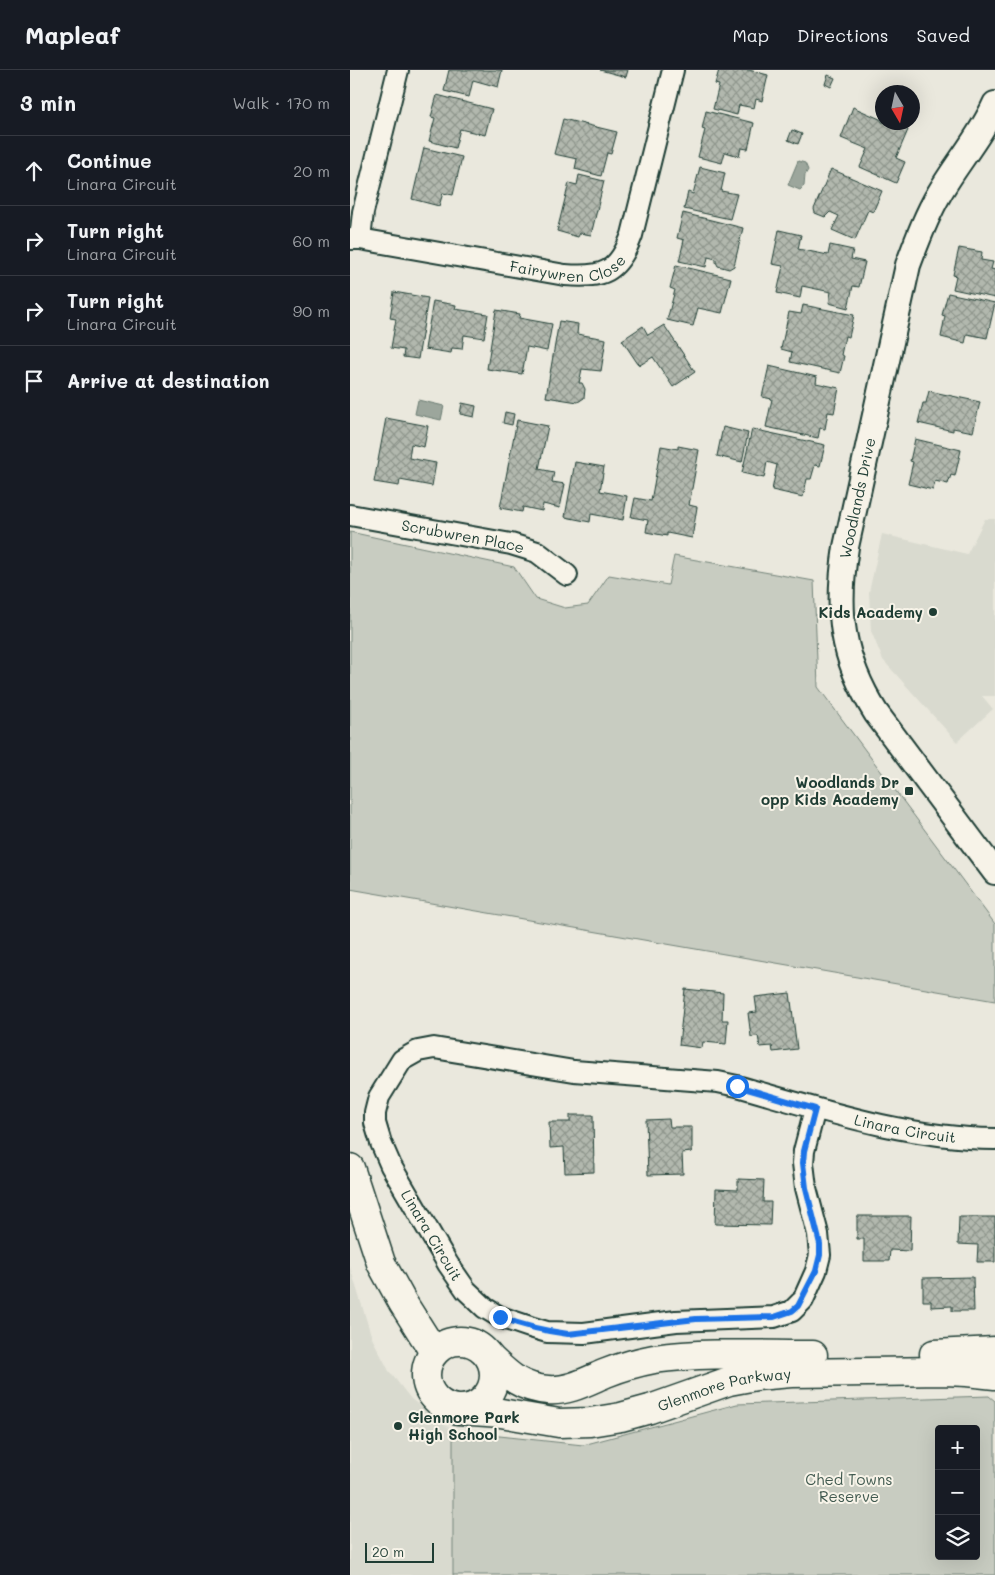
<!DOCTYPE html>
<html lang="en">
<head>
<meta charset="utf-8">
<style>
  :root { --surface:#171b24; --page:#20242c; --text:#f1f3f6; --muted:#9ea1a6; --line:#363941 }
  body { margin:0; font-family:Mali,sans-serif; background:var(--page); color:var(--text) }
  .controls { position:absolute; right:15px; bottom:15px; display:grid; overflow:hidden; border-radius:5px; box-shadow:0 5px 20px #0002 }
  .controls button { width:45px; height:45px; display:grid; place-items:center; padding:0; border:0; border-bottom:1px solid var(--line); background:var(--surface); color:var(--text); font:25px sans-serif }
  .compass { position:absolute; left:525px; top:15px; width:45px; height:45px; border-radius:50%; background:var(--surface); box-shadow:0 5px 20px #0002; rotate:171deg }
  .scale { position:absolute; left:15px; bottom:12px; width:69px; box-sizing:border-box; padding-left:5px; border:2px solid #1f3d34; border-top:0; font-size:14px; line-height:18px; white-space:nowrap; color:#1f3d34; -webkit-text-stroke:4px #f7f3e8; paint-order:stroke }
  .stop { position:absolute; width:15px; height:15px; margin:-11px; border:4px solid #1a73e8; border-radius:50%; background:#fff }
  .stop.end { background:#1a73e8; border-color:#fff; box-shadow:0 1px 5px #0008 }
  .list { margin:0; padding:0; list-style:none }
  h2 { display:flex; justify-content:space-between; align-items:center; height:65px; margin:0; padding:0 20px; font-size:21px }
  h2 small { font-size:16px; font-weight:400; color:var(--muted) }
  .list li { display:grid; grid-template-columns:32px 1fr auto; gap:15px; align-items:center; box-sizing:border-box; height:70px; padding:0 20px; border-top:1px solid var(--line) }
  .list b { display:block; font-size:19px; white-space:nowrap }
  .list p { margin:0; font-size:16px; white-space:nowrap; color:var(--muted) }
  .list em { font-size:16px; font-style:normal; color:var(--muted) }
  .icon { flex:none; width:28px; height:28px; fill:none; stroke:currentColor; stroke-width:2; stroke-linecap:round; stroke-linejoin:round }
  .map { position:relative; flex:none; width:645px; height:1505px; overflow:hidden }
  header { display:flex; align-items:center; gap:30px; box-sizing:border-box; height:70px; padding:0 25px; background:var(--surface); border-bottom:1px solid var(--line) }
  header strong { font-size:24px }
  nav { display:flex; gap:28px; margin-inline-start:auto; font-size:18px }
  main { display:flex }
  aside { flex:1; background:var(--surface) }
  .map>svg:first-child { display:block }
  .built { fill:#d9dacf }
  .green { fill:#c8ccc1; stroke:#74847a; fill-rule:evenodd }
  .water { fill:#9ca69c; stroke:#6a7c72 }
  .building { fill:url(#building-cross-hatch); stroke:#1f3d34 }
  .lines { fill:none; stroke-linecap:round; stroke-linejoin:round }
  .minor-casing { stroke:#1f3d34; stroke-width:24 }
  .tertiary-casing { stroke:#1f3d34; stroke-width:28 }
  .secondary-casing { stroke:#1f3d34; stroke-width:31 }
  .minor { stroke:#f7f3e8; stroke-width:20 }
  .tertiary { stroke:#f7f3e8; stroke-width:24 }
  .secondary { stroke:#f7f3e8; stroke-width:28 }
  .route { stroke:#1a73e8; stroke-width:6 }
  .poi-dot { fill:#1f3d34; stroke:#f7f3e8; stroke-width:2 }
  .labels { text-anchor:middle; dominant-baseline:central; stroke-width:4; stroke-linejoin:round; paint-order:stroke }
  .street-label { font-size:15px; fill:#1f3d34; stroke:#f7f3e8 }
  .poi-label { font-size:15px; font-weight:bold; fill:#1f3d34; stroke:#f7f3e8; text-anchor:end }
  .park-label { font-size:15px; fill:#415a50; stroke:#f7f3e8 }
</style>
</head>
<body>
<header>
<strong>Mapleaf</strong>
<nav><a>Map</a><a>Directions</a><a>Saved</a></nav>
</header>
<main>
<aside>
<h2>3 min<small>Walk · 170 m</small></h2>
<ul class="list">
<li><svg class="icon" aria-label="ahead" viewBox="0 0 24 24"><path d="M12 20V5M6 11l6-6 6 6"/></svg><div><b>Continue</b><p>Linara Circuit</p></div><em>20 m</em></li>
<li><svg class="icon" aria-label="right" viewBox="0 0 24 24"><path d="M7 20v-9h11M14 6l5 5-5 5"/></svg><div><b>Turn right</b><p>Linara Circuit</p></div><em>60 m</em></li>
<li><svg class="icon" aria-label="right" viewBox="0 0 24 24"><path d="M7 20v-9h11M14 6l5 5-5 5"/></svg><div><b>Turn right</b><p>Linara Circuit</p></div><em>90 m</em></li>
<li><svg class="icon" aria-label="arrive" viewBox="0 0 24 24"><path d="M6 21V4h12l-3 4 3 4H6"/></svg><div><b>Arrive at destination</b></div></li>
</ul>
</aside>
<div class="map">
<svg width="645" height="1505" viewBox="0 0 645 1505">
  <defs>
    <pattern id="building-cross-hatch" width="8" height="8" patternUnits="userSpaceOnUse" patternTransform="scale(1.25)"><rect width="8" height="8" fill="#b2b8ae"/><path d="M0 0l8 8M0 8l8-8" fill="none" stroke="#90978e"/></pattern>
  </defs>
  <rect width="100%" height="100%" fill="#eae8dd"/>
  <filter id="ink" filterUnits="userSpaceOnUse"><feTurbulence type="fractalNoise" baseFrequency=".02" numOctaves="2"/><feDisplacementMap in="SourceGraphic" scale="10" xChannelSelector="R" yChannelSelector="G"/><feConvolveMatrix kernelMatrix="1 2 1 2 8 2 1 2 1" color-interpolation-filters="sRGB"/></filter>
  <g filter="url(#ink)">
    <g class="built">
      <path d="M635,449H645V626H632L643,639L607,672L533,590L521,561L519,522L532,464L617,484Z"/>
      <path d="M0,1197L22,1268L39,1301L61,1329L103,1361V1505H0Z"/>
    </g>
    <g class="green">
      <path d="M0,462L164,497L186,529L215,538L238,535L259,505L318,515L324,486L464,511L468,617L645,854V931L0,819Z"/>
      <path d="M639,1326L645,1331V1505H103V1361L233,1375L387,1334ZM589,1359H626V1486H589Z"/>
    </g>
    <g class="water">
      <path d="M448,91L455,93L458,100L455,105L454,116L450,120L438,115Z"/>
      <path d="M68,330L94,336L91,350L65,344Z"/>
    </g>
    <g class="building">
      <path d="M99,0H152L148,17L123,10L119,27L94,21Z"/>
      <path d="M250,0H278L276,7Z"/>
      <path d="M369,0H399L418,5L412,31L406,29L404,38L389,35L387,45L363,39L369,15L365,14Z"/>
      <path d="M478,5L485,8L481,17L475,14Z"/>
      <path d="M87,25L142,39L135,65L110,59L105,78L79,71L85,48L81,47Z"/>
      <path d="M503,37L532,50V52H539L558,60L546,88L555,92L546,113L510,97L518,79L491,68Z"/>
      <path d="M356,41L404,53L398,79L391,78L389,86L375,82L372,93L348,87L355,60L352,59Z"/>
      <path d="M213,49L267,62L261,84L257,83L251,106L225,99L227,89L204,84Z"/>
      <path d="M442,60L452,64L448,74L438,70Z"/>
      <path d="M74,78L112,87L103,125L93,123L89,136L62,129Z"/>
      <path d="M350,97L375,103L371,121L387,124L380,149L334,139L338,122L343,124Z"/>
      <path d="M481,99L532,121L523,142L518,140L505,170L482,160L489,146L480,142L475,147L465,143L464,139Z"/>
      <path d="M229,105L254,111L241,165L230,163L228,167L207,161L219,113L227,115Z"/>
      <path d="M333,143L393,158L384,196L379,199L368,196L366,192V189L358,187L356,197L329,191L334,170L327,168Z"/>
      <path d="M429,160L451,165L448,179L478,185L480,175L503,180L501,189L515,192L509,217L503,216L498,238L479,233L481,222L452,216L450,228L427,223L433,196L422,194Z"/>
      <path d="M609,178L632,182L631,190L643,192L641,199L645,200V228L603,219L606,206L603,205Z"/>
      <path d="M326,195L381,208L372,243L348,238L343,256L317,250L325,220L320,218Z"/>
      <path d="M44,222L78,228L68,289L53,287L54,280L41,278L46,249L40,248Z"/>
      <path d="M598,223L645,233L637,268L617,264L615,273L591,267L595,246L592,245Z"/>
      <path d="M83,231L106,235L105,239L138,244L134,268L114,265L112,279L102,278L101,283L75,279Z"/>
      <path d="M453,235L504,245L499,267L495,266L491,285L494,286L490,303L440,292L442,282L431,279L439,242L451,244Z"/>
      <path d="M146,240L170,244L169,248L202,254L197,281L177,277L172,304L137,299Z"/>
      <path d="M209,251L228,254L227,264L256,269L251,301L232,299L229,313H232L235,319L234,328L228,332L196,327Z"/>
      <path d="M314,255L345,302L323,317L303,287L290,295L289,293L288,294L272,270L293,256L298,265Z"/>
      <path d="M419,296L467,307L466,313L489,318L484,343L478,342L475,359L470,358L468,368L416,357L422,329L412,327Z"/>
      <path d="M579,321L630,332L623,362L603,358V361L568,353L573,333H576Z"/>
      <path d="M112,333L126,336L124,347L110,344Z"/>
      <path d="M155,342L164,344L162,355L153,353Z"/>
      <path d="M36,348L78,356L74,377L61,374L59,388L86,393L82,416L50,410L49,416L24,412Z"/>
      <path d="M167,350L198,356L189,399L204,402L202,412L215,414L210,438L193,434L192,441L173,437L172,442L150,438Z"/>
      <path d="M373,357L398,363L392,392L367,386Z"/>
      <path d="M402,359L475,375L470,396L465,395L461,409H457L453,427L422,420L427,395L417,392L414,408L392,403Z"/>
      <path d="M565,369L611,380L605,406L601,405L598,414L585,411L583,420L558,414L563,392L560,391Z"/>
      <path d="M311,376L328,379V376L349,380L339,435L347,437L342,468L317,463V466L296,462L298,450L281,447L285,428L301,431Z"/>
      <path d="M225,392L254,397L250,421L277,426L273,450L241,444L240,452L215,447Z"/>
      <path d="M335,919L373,923L372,950H378L376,974L353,972L352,978L329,975Z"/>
      <path d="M440,923L447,979L423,982L422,976L410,977L408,966L401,967L398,943L407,942L405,927Z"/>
      <path d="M220,1045H243L244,1102L215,1103L214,1077L200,1078L199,1052H220Z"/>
      <path d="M319,1049L320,1057H342V1082L332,1083L333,1104L298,1105L296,1050Z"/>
      <path d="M388,1109L414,1110L413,1132H421L420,1155L365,1154L366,1119L388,1120Z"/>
      <path d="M507,1146H561L560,1181L540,1180L539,1191H514V1169H507Z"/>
      <path d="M609,1147H645V1192H627L628,1175L608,1174Z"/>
      <path d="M623,1207L624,1241H602V1236L581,1237V1231H573V1208Z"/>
    </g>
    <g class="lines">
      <defs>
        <g id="minor">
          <path id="s1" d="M0,169H10L215,205C253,208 268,203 282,165L323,0"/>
          <path d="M10,169L13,142L48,0"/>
          <path id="s2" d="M0,445L161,474L187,482L217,505"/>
          <path id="s3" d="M465,1039L454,1081L453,1093L456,1118L468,1164L470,1185L466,1201L453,1230L442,1241L424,1247L326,1251L234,1263L197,1262L180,1257L150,1247L135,1238L116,1220L98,1194L41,1096L31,1073L25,1053V1043L29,1027L52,990L68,981L84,978L224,1001L368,1012L387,1016C472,1040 556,1068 645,1069"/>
        </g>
        <path id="tertiary" d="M645,34C631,66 606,94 589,124C576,146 567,171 558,195L496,477C486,542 491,587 526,643L645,802"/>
        <g id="secondary">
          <path d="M0,1098L31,1193L53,1233L84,1282"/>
          <circle cx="110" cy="1305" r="34"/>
          <path d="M584,1284L645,1281"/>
          <path d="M140,1288C159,1306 171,1318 198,1320C218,1322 239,1310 256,1303C271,1297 288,1292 304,1289C356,1282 411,1285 463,1285"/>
          <path id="s4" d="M108,1340L151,1343L209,1353L240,1352L271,1347L300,1339L379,1311L406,1306L441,1303L595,1301L617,1302L645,1305"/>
        </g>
      </defs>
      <use href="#minor" class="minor-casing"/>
      <use href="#tertiary" class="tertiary-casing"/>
      <use href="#secondary" class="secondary-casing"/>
      <use href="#minor" class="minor"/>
      <use href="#tertiary" class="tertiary"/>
      <use href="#secondary" class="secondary"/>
    </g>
  </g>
  <g class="lines" filter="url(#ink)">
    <path class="route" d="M150,1247C173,1256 194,1261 218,1264L346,1249L424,1247L442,1241L448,1236L466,1201L470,1185V1174L456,1118L453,1093L454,1081L465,1039L387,1016"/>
  </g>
  <g class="poi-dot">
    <circle cx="583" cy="542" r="5"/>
    <rect x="554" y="716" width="10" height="10" rx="2.5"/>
    <circle cx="48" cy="1356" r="5"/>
  </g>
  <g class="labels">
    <g class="street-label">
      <text stroke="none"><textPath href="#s1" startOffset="222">Fairywren Close</textPath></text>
      <text transform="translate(507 428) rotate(-78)">Woodlands Drive</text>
      <text stroke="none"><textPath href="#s2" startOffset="115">Scrubwren Place</textPath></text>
      <text stroke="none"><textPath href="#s3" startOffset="1328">Linara Circuit</textPath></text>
      <text transform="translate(82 1165) rotate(59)">Linara Circuit</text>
      <text stroke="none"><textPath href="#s4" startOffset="272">Glenmore Parkway</textPath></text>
    </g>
    <g class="poi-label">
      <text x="573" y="542">Kids Academy</text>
      <text x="549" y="712">Woodlands Dr<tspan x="549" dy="17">opp Kids Academy</tspan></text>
      <text x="58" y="1347" text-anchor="start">Glenmore Park<tspan x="58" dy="17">High School</tspan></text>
    </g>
    <g class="park-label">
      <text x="499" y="1409">Ched Towns<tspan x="499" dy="17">Reserve</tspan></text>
    </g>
  </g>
</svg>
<div class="controls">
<button>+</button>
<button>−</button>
<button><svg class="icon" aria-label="layers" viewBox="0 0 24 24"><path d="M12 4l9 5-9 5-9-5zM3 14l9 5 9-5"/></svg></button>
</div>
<svg class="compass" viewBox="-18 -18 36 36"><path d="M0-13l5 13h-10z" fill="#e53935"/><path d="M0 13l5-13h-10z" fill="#9ea1a6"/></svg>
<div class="scale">20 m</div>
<div class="stop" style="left:387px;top:1016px"></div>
<div class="stop end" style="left:150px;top:1247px"></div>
</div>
</main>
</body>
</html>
